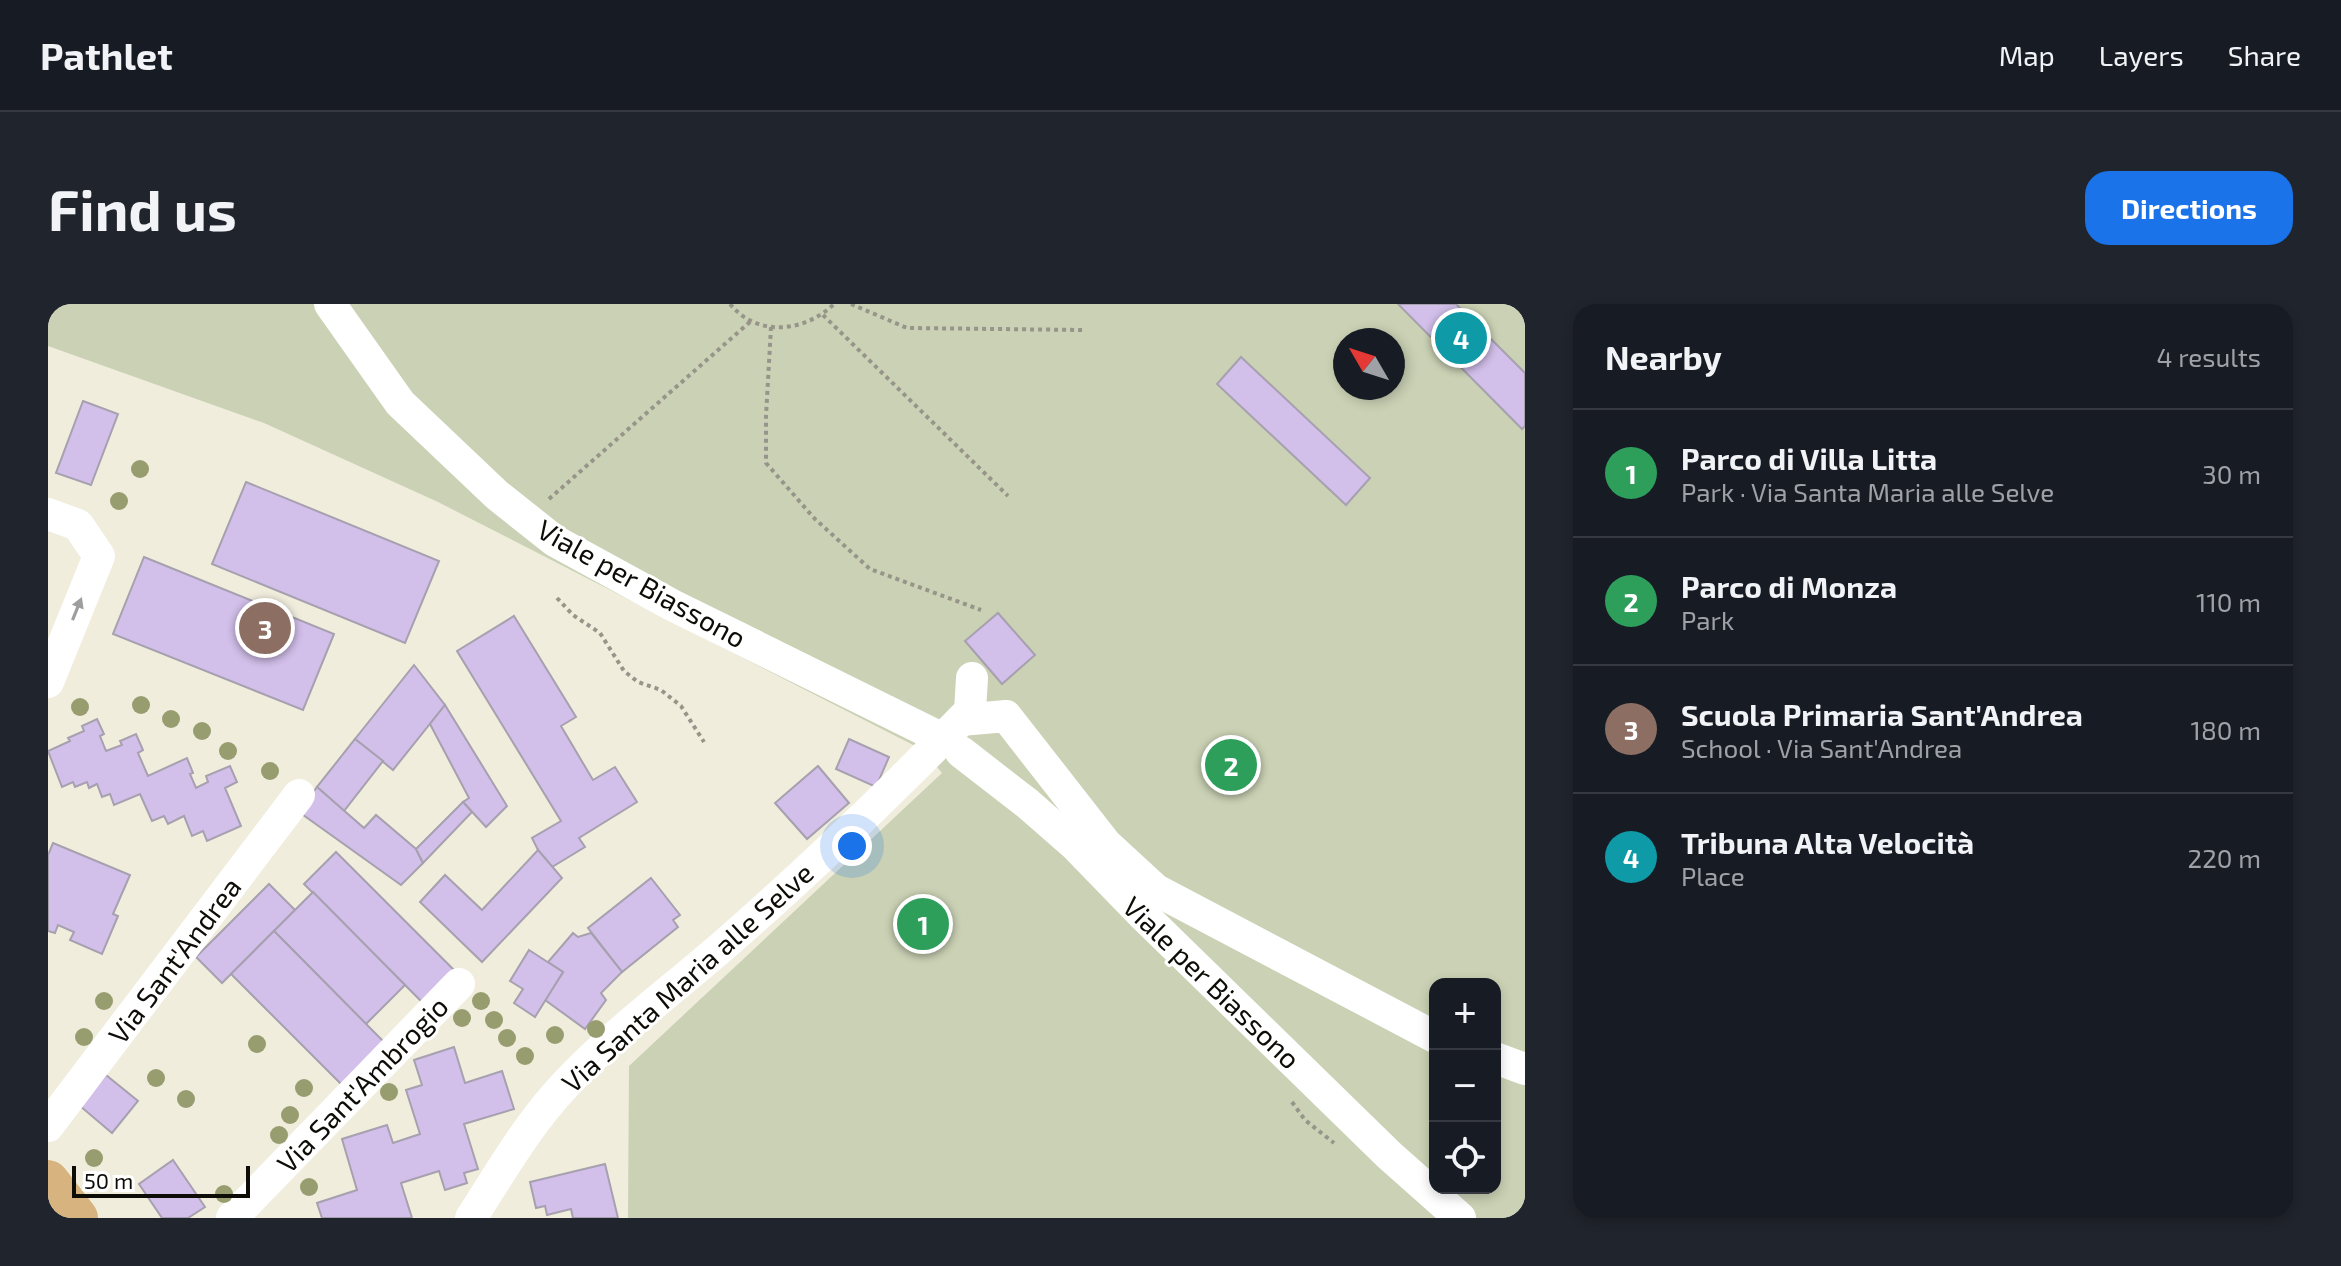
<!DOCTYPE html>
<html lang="en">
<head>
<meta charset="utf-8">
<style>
  :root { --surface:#171b24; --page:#20242c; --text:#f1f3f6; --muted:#9ea1a6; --line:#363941; --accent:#1a73e8 }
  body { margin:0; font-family:"Exo 2",sans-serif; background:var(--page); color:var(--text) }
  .controls { position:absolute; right:24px; bottom:24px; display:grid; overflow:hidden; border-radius:16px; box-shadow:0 4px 12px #0003 }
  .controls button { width:72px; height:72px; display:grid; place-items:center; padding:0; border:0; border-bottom:2px solid var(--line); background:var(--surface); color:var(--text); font:40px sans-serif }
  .compass { position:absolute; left:1285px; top:24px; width:72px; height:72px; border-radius:50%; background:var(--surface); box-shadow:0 4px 12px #0003; rotate:309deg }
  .scale { position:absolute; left:24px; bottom:20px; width:178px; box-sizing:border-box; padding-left:8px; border:4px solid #0d0c07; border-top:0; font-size:22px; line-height:28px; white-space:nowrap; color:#0d0c07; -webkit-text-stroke:6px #fff; paint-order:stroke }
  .you { position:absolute; left:804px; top:542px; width:28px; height:28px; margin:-20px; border:6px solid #fff; border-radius:50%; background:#1a73e8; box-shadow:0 0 0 12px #1a73e833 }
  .badge { display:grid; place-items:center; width:52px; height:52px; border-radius:50%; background:var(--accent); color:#fff; font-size:26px; font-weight:700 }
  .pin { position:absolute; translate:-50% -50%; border:4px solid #fff; box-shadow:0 2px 8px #0006 }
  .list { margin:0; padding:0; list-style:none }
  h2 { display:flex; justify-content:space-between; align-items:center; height:104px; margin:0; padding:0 32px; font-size:34px }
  h2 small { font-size:26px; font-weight:400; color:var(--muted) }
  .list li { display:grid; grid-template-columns:52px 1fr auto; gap:24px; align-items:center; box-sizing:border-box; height:128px; padding:0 32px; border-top:2px solid var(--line) }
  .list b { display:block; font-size:30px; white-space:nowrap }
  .list p { margin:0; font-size:26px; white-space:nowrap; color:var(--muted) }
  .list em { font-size:26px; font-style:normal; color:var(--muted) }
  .icon { flex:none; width:44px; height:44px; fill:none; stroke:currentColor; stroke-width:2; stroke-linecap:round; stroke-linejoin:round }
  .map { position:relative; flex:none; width:1477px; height:914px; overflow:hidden; border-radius:24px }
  header { display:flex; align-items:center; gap:48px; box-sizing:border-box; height:112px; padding:0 40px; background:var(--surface); border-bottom:2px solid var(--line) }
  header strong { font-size:38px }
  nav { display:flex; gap:44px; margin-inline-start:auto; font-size:28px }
  .intro { display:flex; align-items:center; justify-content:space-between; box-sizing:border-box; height:192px; padding:0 48px }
  h1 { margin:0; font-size:56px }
  .button { padding:20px 36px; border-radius:24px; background:var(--accent); color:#fff; font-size:28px; font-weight:700 }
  main { display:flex; gap:48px; padding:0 48px }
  aside { flex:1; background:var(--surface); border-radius:24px; box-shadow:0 4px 12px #0003 }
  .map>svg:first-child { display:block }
  .green { fill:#cad1b4; fill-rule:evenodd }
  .building { fill:#d2bfea; stroke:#a6a0af; stroke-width:2 }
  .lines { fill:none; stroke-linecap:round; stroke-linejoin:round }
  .path { stroke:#97958a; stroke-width:4; stroke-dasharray:4 4; stroke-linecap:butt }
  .minor { stroke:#fff; stroke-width:32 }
  .major { stroke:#d6b37f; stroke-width:42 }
  .tree { fill:#989d70 }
  .oneway { fill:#9e9e9c }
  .labels { text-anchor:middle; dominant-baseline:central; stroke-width:6; stroke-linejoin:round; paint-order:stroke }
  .street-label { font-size:28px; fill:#0d0c07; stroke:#fff }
</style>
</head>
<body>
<header>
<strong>Pathlet</strong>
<nav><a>Map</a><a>Layers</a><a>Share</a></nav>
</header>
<div class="intro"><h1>Find us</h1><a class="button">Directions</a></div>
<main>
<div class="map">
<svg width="1477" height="914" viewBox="0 0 1477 914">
  <rect width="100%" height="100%" fill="#f0eddd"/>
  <path class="green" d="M0,0H1477V914H580L581,762L894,469L875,446L390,198L216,119L0,42ZM1297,36H1345V84H1297ZM1387,680H1447V884H1387Z"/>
  <g class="building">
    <path d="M1350,0H1408L1477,69V122L1474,125Z"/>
    <path d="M1193,53L1322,174L1298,201L1169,80Z"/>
    <path d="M35,97L70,110L43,181L8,169Z"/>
    <path d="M198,178L391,257L357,339L164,260Z"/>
    <path d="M96,253L286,330L255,406L65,330Z"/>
    <path d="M950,309L987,351L954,380L917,337Z"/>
    <path d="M466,312L528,413L513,422L545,476L567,463L589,498L531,534L537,543L504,563L490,546L484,534L513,517L409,347Z"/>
    <path d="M366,361L397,401L345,466L307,435Z"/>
    <path d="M397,401L459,502L438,523L415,498L421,494L382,420Z"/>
    <path d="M49,415L56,430L52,432L58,447L74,441L72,437L88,430L95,446L90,449L100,472L139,454L145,469L142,470L148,484L160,478L158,472L182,462L189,478L177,484L193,522L159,537L155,527L144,532L136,512L120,520L116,512L104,517L92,490L66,501L62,490L54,493L49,480L41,484L39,478L27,483L25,478L14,483L0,447L22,437L20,434L36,427L34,422Z"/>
    <path d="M307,435L335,457L296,507L269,483Z"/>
    <path d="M801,435L841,453L828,483L788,465Z"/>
    <path d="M770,462L801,499L759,535L727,499Z"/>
    <path d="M269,483L316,524L328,511L368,545L375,559L353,581L251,508Z"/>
    <path d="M415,498L424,508L375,559L368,545Z"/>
    <path d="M5,539L82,571L65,610L70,612L54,650L22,636L26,628L10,621L7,629L0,627V551Z"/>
    <path d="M490,546L514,574L434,658L372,598L397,571L434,606Z"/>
    <path d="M288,548L409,669L377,701L256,580Z"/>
    <path d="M603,574L632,611L625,616L630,623L574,668L540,624Z"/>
    <path d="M221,580L247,606L174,679L148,653Z"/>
    <path d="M265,588L357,681L318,720L226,627Z"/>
    <path d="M226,627L336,738L294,781L183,670Z"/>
    <path d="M525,629L530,633L543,629L574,668L553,689L558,696L537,725L497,696L515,668L500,658Z"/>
    <path d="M481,646L515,668L487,713L466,699L475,685L462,677Z"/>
    <path d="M406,743L417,779L454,767L466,805L416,820L430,865L416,869L419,879L397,886L391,867L353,879L364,914H274L269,899L309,886L294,835L339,821L345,839L372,830L358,786L374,781L366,756Z"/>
    <path d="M58,771L90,797L64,829L32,802Z"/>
    <path d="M125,856L157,903L140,914H114L91,880Z"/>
    <path d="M557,860L570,914H525L523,905L499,911L497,902L488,904L482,878Z"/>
  </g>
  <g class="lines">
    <g class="path">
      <path d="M682,0C710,34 757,28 786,0"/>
      <path d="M803,0L859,24L1037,26"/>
      <path d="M775,11L960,192"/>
      <path d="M723,23L718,112V159L766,214L822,265L933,306"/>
      <path d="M501,195L703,17"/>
      <path d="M509,294L525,311L552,329L576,367L590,378L613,386L633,402L656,438"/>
      <path d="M1244,798L1257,816L1286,839"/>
    </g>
    <g class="minor">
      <path d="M282,0L352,99L449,191L507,237L624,301L885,430"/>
      <path d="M0,210L30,221L51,252L0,378"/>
      <path d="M913,416L958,412L1058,540L1108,586L1387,733"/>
      <path d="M913,448L980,500L1028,542L1096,612L1341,851L1412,914"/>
      <path d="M1447,754L1477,765"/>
      <path d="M0,822L251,491"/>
      <path d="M184,914L411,680"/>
      <path d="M423,914C452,869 480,820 517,781C566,729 623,687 676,641C761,567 843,488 922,407L924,374"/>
    </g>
    <path class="major" d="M0,877L29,914"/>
  </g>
  <g class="tree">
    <circle cx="92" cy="165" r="9"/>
    <circle cx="71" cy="197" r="9"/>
    <circle cx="93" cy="401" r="9"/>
    <circle cx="32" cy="403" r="9"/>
    <circle cx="123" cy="415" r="9"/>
    <circle cx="154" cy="427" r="9"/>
    <circle cx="180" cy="447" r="9"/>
    <circle cx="222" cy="467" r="9"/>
    <circle cx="56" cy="697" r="9"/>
    <circle cx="433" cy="697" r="9"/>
    <circle cx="414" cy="714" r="9"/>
    <circle cx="446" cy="716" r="9"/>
    <circle cx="548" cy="725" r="9"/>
    <circle cx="507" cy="731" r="9"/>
    <circle cx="36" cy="733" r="9"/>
    <circle cx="459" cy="734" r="9"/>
    <circle cx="209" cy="740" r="9"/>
    <circle cx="477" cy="752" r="9"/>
    <circle cx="108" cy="774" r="9"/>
    <circle cx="256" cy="784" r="9"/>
    <circle cx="341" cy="788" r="9"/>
    <circle cx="138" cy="795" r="9"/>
    <circle cx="242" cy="811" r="9"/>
    <circle cx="231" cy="831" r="9"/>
    <circle cx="46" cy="854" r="9"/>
    <circle cx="261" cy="883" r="9"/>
    <circle cx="176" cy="890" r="9"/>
  </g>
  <defs><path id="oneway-solid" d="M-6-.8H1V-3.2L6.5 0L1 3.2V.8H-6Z" transform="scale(2)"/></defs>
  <use class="oneway" href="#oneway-solid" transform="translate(29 305) rotate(-68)"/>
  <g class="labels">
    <g class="street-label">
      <text transform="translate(594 279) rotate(29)">Viale per Biassono</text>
      <text transform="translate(126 656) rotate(-53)">Via Sant'Andrea</text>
      <text transform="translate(639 673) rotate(-42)">Via Santa Maria alle Selve</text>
      <text transform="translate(1164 678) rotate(44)">Viale per Biassono</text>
      <text transform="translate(314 780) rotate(-46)">Via Sant'Ambrogio</text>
    </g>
  </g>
</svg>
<div class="controls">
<button>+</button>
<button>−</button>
<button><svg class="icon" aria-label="locate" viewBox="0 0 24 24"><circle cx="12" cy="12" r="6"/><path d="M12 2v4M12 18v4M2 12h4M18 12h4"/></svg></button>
</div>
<svg class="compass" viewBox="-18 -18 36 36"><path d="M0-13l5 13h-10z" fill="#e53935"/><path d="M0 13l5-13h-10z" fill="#9ea1a6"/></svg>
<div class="scale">50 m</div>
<div class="you"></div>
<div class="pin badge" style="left:875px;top:620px;background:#2e9e5b">1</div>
<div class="pin badge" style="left:1183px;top:461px;background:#2e9e5b">2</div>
<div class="pin badge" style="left:217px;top:324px;background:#8d6e63">3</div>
<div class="pin badge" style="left:1413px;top:34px;background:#0f9aa8">4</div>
</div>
<aside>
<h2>Nearby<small>4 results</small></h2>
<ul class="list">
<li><span class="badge" style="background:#2e9e5b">1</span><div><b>Parco di Villa Litta</b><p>Park · Via Santa Maria alle Selve</p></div><em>30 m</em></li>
<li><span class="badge" style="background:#2e9e5b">2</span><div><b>Parco di Monza</b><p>Park</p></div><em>110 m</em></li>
<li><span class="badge" style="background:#8d6e63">3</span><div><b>Scuola Primaria Sant'Andrea</b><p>School · Via Sant'Andrea</p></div><em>180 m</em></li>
<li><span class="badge" style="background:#0f9aa8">4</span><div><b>Tribuna Alta Velocità</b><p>Place</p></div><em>220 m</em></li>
</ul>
</aside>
</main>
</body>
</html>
